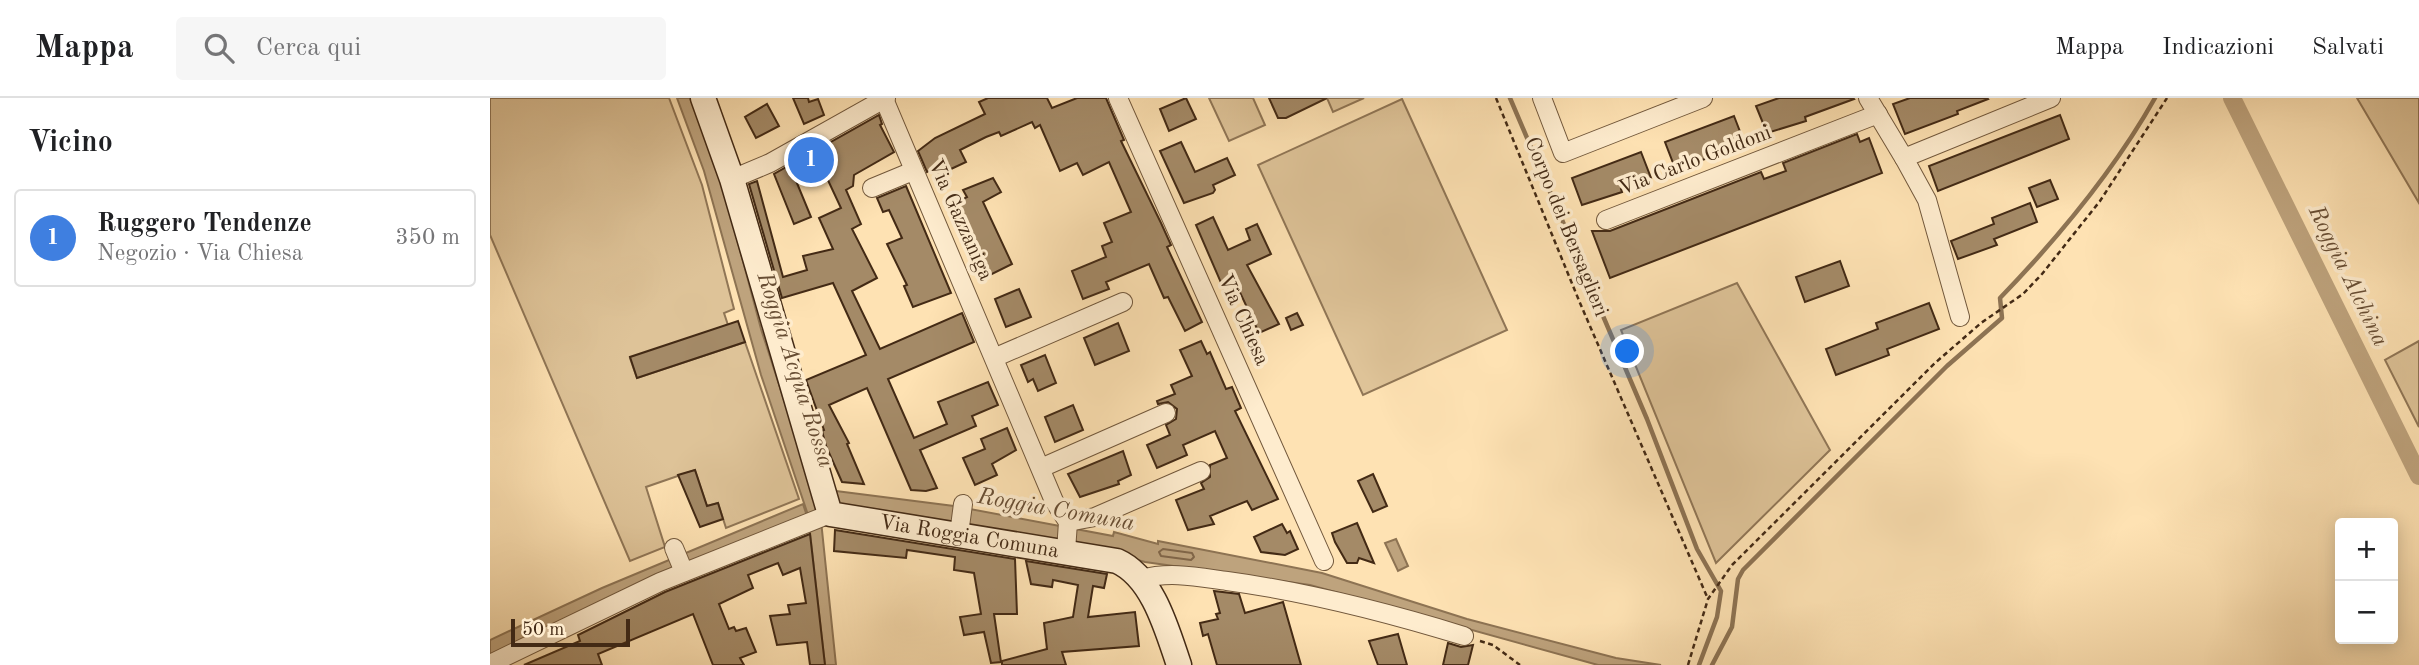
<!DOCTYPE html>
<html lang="it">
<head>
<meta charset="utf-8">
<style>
  :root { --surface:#fff; --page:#f6f6f6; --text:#202124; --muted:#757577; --line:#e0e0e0; --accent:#b45309 }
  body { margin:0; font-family:"Old Standard TT",serif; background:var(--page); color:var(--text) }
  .controls { position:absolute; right:21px; bottom:21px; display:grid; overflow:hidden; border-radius:7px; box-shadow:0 4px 18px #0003 }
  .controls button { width:63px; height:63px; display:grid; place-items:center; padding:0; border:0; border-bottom:2px solid var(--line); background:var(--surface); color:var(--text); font:35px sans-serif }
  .scale { position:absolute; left:21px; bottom:18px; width:119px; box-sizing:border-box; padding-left:7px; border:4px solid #432a15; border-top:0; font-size:19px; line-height:24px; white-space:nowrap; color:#432a15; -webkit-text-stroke:5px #feecce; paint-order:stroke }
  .you { position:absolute; left:1138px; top:254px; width:24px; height:24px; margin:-18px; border:5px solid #fff; border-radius:50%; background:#1a73e8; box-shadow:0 0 0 10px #1a73e833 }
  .badge { display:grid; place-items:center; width:46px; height:46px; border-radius:50%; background:var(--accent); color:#fff; font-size:23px; font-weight:700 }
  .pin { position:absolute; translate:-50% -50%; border:4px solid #fff; box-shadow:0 2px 7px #0006 }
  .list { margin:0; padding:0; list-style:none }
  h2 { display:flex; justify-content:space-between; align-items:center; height:91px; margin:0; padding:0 28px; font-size:30px }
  h2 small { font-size:23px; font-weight:400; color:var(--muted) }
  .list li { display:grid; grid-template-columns:46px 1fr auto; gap:21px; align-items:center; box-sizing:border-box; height:98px; margin:0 14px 14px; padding:0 14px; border:2px solid var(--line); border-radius:7px }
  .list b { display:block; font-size:26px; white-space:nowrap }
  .list p { margin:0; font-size:23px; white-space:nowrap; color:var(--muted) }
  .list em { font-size:23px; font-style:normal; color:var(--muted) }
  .icon { flex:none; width:38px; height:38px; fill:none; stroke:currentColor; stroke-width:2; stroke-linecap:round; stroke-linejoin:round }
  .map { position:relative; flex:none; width:1929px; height:567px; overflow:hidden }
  header { display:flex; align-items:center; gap:42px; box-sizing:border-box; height:98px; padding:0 35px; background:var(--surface); border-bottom:2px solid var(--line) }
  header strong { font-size:33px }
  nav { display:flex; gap:38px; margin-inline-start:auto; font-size:24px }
  .search { width:490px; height:63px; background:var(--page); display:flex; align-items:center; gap:18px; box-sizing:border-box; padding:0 24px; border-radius:7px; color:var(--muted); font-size:26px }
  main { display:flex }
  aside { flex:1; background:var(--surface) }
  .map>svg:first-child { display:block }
  .green { fill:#dec398; stroke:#907656; stroke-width:2 }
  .water { fill:#bea37d; stroke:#8d7353; stroke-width:2 }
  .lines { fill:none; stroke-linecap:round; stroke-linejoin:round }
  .shore { stroke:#806649; stroke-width:2 }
  .stream { stroke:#8d7353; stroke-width:4.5 }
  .canal { stroke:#bea37d; stroke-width:18 }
  .building { fill:#a48a67; stroke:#432a15; stroke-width:2 }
  .street-casing { stroke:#72583c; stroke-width:20 }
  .secondary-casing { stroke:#432a15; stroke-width:27 }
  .path { stroke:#432a15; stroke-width:2.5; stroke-dasharray:5 3.5; stroke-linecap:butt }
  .street { stroke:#feecce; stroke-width:18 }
  .secondary { stroke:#feecce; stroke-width:24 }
  .labels { text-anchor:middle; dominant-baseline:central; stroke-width:7; stroke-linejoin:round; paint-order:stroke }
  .street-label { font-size:21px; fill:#432a15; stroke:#feecce }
  .water-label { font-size:23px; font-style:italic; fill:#684e34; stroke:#feecce }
</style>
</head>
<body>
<header>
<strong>Mappa</strong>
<div class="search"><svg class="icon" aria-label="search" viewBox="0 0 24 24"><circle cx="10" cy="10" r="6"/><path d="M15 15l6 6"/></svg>Cerca qui</div>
<nav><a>Mappa</a><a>Indicazioni</a><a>Salvati</a></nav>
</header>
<main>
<aside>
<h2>Vicino<small></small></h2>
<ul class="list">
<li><span class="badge" style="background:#3f7fe0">1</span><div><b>Ruggero Tendenze</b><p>Negozio · Via Chiesa</p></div><em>350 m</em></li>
</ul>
</aside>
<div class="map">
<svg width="1929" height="567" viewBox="0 0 1929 567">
  <rect width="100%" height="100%" fill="#fee2b3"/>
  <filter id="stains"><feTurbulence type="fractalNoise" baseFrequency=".00286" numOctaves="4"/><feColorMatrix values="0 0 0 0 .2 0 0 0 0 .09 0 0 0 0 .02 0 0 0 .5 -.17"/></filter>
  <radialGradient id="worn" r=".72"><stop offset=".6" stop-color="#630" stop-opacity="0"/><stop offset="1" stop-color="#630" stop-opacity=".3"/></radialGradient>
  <g class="green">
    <path d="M0,0H179L212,87L244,211L234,215L238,227L140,260L147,280L255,244L309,401L236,430L228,405L217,408L205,372L156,389L175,449L140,463L0,137Z"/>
    <path d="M719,0H763L775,27L739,43Z"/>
    <path d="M837,0H874L843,14Z"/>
    <path d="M1867,0H1929V105Z"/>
    <path d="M912,1L1017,232L873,297L768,67Z"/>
    <path d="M1247,185L1340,352L1226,465L1131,232Z"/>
    <path d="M1929,243V329L1895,262Z"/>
  </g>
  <g class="water">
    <path d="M187,0H200L228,69L271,231L330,413L346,567H335L318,417L271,277L214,73Z"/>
    <path d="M346,393L464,408L623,438L624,434L668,446V443L832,475L977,521L1126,560L1171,567H1108L820,487L655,464L626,456L345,406L343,395Z"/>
    <path d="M313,406L317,418L0,562V542L112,490Z"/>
    <path d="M906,441L918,468L908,473L895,445Z"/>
  </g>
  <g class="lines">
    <path class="shore" d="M673,451L702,455L704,459L701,462L671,458L669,454Z"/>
    <g class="stream">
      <path d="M1020,0L1157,321L1207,451L1231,493L1227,519L1209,567"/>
      <path d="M1222,567L1242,529L1248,481L1253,472L1457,268L1512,220L1510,200C1568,140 1624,73 1665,0"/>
    </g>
    <path class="canal" d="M1742,0L1929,378"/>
  </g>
  <g class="building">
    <path d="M303,0H318L319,4L328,1L334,17L314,26Z"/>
    <path d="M498,0H557L562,10L587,0H616L634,42L631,43L671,125L681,147L677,149L712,224L695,233L678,199L674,200L659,166L616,184L619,191L593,201L582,173L616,159L612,148L622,144L614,125L641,114L619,64L593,77L587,65L570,73L550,27L545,30L542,24L511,38L509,34L496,39L470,52L476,64L461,71L448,75L445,69L437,74L428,53L445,40L495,16L489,4Z"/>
    <path d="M696,0L706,21L679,33L670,11Z"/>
    <path d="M779,0H837L796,20H788Z"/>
    <path d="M1289,0H1363L1364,1L1315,19L1316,23L1277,35L1266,8Z"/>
    <path d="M1420,0H1497L1498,1L1467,13L1468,16L1415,36L1403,6Z"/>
    <path d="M277,6L289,28L266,40L255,19Z"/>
    <path d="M389,17L392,26L390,27L404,54L364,77L363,88L356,92L371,126L362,131L387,180L362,193L390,251L472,215L484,244L398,281L424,340L457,326L448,304L498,284L508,307L482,318L486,328L430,352L447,390L436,393L421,392L377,290L339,307L359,345L357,346L374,386L352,384L336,348L332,333L334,332L316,282L376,257L343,185L292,200L259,86L267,83L293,179L317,172L313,158L343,151L329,120L351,110L329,63L304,78L321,119L304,126L284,76Z"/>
    <path d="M1570,17L1579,41L1448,93L1439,68Z"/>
    <path d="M1244,18L1254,44L1224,55L1225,58L1185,70L1175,44Z"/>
    <path d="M1367,36L1370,44L1379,40L1392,75L1120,180L1102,133H1120L1271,74L1274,81L1296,73L1293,65Z"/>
    <path d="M691,44L705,74L737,60L745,77L723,87L725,92L723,95L694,105L670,53Z"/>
    <path d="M1151,54L1161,80L1131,91L1132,94L1092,107L1082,80Z"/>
    <path d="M503,80L511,94L493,104L522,166L494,180L473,136L480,133L465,105L477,99L473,92Z"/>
    <path d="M1560,82L1568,101L1547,109L1539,90Z"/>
    <path d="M416,88L461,195L423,209L414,188L417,187L397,146L412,140L399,112L393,114L387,100Z"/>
    <path d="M1540,105L1547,124L1504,141L1507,147L1468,161L1461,143L1504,126L1502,120Z"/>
    <path d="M723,119L738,152L760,142L756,131L767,126L781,156L757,167L789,226L769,235L747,188L735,194L706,127Z"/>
    <path d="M1350,163L1359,188L1315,204L1306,179Z"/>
    <path d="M529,191L541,219L516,229L505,201Z"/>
    <path d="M1439,205L1449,231L1397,251L1399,257L1346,277L1336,251L1388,231L1386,225Z"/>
    <path d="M807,215L813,227L801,232L796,220Z"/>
    <path d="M248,223L255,244L147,280L140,259Z"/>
    <path d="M628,225L639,253L605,267L594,240Z"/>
    <path d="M711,243L717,256L720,254L736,291L742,289L751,310L745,313L788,401L762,412L757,403L720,418L724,426L698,432L686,402L714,391L711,385L720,379V367L737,360L725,333L693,347L697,357L667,370L657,347L680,337L676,327L686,321L687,311L678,304L668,306L667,303L685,296L681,287L702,278L690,252Z"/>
    <path d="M555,257L566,285L548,293L543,281L538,284L531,267Z"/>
    <path d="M583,307L593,332L565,344L555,319Z"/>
    <path d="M517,330L526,352L502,366L507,377L485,387L473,360L495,351L491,341Z"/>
    <path d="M633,353L641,377L628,383L629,386L590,399L578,376Z"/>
    <path d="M205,372L217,408L228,405L233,421L210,429L188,377Z"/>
    <path d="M883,376L897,408L883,414L868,383Z"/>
    <path d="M867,425L884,465L869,460L867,465H857L845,444L842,435Z"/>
    <path d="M792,426L797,435L800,433L808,451L795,457L771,454L764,439Z"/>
    <path d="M345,432L525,461L527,516H504L511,564L501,565L494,534L474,537L470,519L491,516L484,475L464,472L465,459L417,452L416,460L344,453Z"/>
    <path d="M320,436L335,567H320L317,544L287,547L280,518L300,516L298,507L316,505L310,470L293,477L288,465L258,477L263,490L229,506L239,531L244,529L246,533L256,530L266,554L250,560L254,567H223L203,516L108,556L112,567H34L90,543L88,537L175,494Z"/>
    <path d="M536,463L617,476L614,490L603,488L598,519L645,514L649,548L572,554L576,567H512V563L557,551L554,525L583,519L588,487L563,482L562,489L541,486Z"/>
    <path d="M724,493L749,496L755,515L793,504L811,567H727L718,536L713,538L710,525L728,521L726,516L730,515Z"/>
    <path d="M908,536L917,567H888L879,543Z"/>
    <path d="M958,545L971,549L983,547L978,567H953Z"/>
  </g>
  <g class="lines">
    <defs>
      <g id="street">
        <path d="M628,0L834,463"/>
        <path d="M1052,0L1073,55L1213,0"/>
        <path d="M1378,0L1414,60L1561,0"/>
        <path d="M394,1L564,403L578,424L576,453"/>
        <path d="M1414,60L1437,102L1470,219"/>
        <path d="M242,81L280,65L396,0"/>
        <path d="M382,90L423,73"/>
        <path d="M1116,122L1388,16"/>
        <path d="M506,259L633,204"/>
        <path d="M551,370L676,315"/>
        <path d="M578,424L605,419L711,373"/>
        <path d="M469,436L473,406"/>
        <path d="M184,450L194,474"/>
        <path d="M651,481C680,473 708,479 737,483C818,494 896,514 974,538"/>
        <path d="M0,566L170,484L340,416"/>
      </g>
      <g id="secondary">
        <path id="s1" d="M213,0L242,81L340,416L627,463C663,479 677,532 689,567"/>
      </g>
    </defs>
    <use href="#street" class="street-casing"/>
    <use href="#secondary" class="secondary-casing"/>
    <g class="path">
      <path d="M1006,0L1090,205L1218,501"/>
      <path d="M990,543L1003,547L1030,567"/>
      <path d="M1198,567L1218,501L1242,467L1445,265L1491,225L1533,196L1552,176L1610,103L1677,0"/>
    </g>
    <use href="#street" class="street"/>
    <use href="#secondary" class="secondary"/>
  </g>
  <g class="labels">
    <g class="street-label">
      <text transform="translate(1205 63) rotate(-21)">Via Carlo Goldoni</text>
      <text transform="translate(470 122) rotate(66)">Via Gazzaniga</text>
      <text transform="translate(1076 129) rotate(68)">Corpo dei Bersaglieri</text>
      <text transform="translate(753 222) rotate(66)">Via Chiesa</text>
      <text stroke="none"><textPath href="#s1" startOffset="576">Via Roggia Comuna</textPath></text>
    </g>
    <g class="water-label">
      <text transform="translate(1858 178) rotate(64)">Roggia Alchina</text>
      <text transform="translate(305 272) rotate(72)">Roggia Acqua Rossa</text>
      <text transform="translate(566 412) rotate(10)">Roggia Comuna</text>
    </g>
  </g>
  <rect width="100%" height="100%" filter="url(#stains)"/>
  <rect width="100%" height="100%" fill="url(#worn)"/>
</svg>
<div class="controls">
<button>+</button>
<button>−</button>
</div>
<div class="scale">50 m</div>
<div class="you"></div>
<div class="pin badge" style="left:321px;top:62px;background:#3f7fe0">1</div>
</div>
</main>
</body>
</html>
